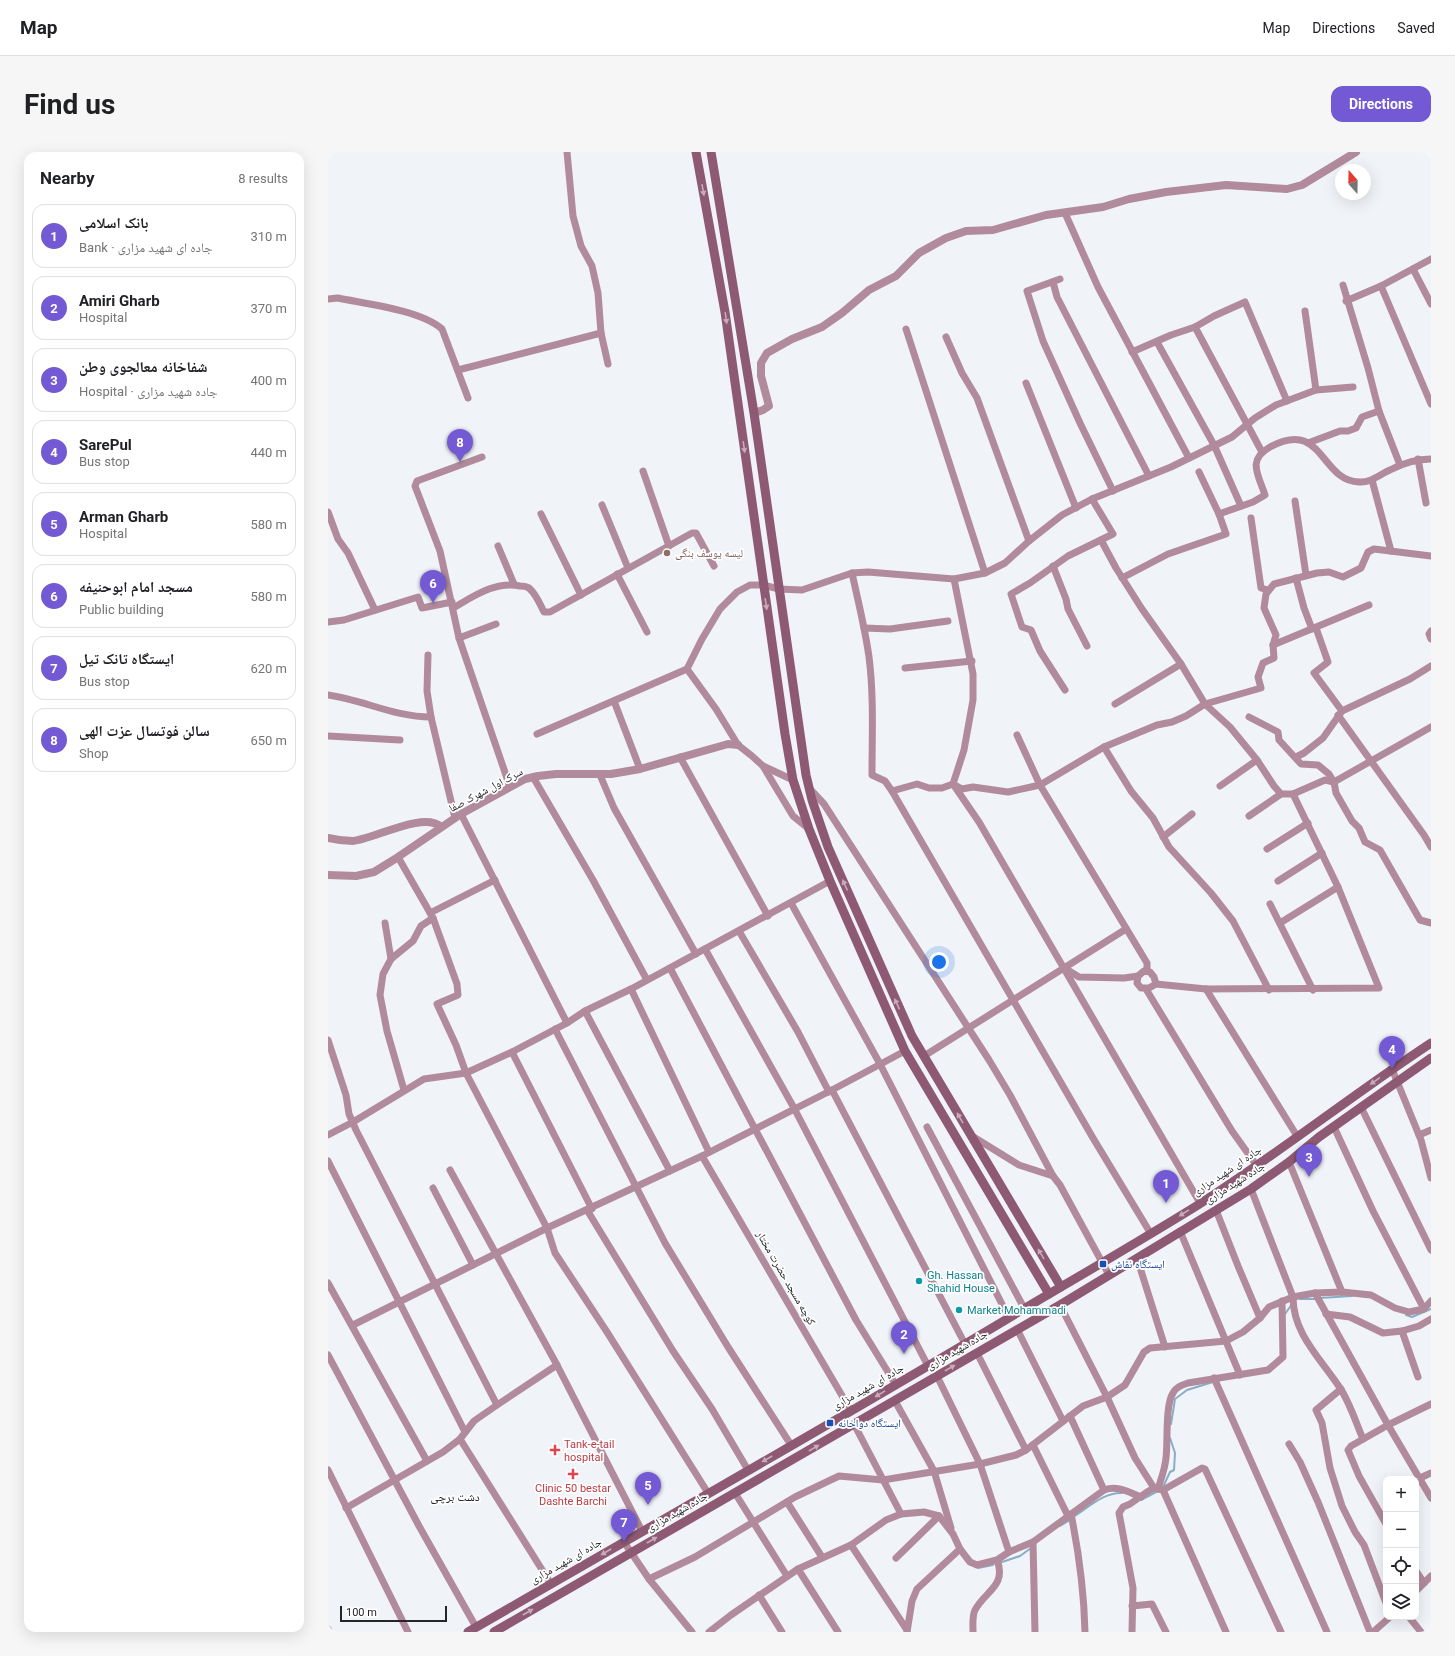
<!DOCTYPE html>
<html lang="en">
<head>
<meta charset="utf-8">
<style>
  :root { --surface:#fff; --page:#f6f6f6; --text:#202124; --muted:#757577; --line:#e0e0e0; --accent:#7359d3 }
  body { margin:0; font-family:Roboto,"Noto Naskh Arabic",sans-serif; background:var(--page); color:var(--text) }
  .controls { position:absolute; right:12px; bottom:12px; display:grid; overflow:hidden; border-radius:8px; box-shadow:0 4px 16px #0002 }
  .controls button { width:36px; height:36px; display:grid; place-items:center; padding:0; border:0; border-bottom:1px solid var(--line); background:var(--surface); color:var(--text); font:20px sans-serif }
  .compass { position:absolute; left:1007px; top:12px; width:36px; height:36px; border-radius:50%; background:var(--surface); box-shadow:0 4px 16px #0002; rotate:340deg }
  .scale { position:absolute; left:12px; bottom:10px; width:107px; box-sizing:border-box; padding-left:4px; border:2px solid #252628; border-top:0; font-size:11px; line-height:14px; white-space:nowrap; color:#252628; -webkit-text-stroke:3px #fff; paint-order:stroke }
  .you { position:absolute; left:611px; top:810px; width:14px; height:14px; margin:-10px; border:3px solid #fff; border-radius:50%; background:#1a73e8; box-shadow:0 0 0 6px #1a73e833 }
  .badge { display:grid; place-items:center; width:26px; height:26px; border-radius:50%; background:var(--accent); color:#fff; font-size:13px; font-weight:700 }
  .pin { position:absolute; translate:-50% -33px; filter:drop-shadow(0 1px 2px #0008) }
  .pin::after { content:''; position:absolute; top:21px; width:14px; height:12px; background:inherit; clip-path:polygon(0 0,100% 0,50% 100%) }
  .list { margin:0; padding:0; list-style:none }
  h2 { display:flex; justify-content:space-between; align-items:center; height:52px; margin:0; padding:0 16px; font-size:17px }
  h2 small { font-size:13px; font-weight:400; color:var(--muted) }
  .list li { display:grid; grid-template-columns:26px 1fr auto; gap:12px; align-items:center; box-sizing:border-box; height:64px; margin:0 8px 8px; padding:0 8px; border:1px solid var(--line); border-radius:12px }
  .list b { display:block; font-size:15px; white-space:nowrap }
  .list p { margin:0; font-size:13px; white-space:nowrap; color:var(--muted) }
  .list em { font-size:13px; font-style:normal; color:var(--muted) }
  .icon { flex:none; width:22px; height:22px; fill:none; stroke:currentColor; stroke-width:2; stroke-linecap:round; stroke-linejoin:round }
  .map { position:relative; flex:none; width:1103px; height:1480px; overflow:hidden; border-radius:12px }
  header { display:flex; align-items:center; gap:24px; box-sizing:border-box; height:56px; padding:0 20px; background:var(--surface); border-bottom:1px solid var(--line) }
  header strong { font-size:19px }
  nav { display:flex; gap:22px; margin-inline-start:auto; font-size:14px }
  .intro { display:flex; align-items:center; justify-content:space-between; box-sizing:border-box; height:96px; padding:0 24px }
  h1 { margin:0; font-size:28px }
  .button { padding:10px 18px; border-radius:12px; background:var(--accent); color:#fff; font-size:14px; font-weight:700 }
  main { display:flex; gap:24px; padding:0 24px }
  aside { flex:1; background:var(--surface); border-radius:12px; box-shadow:0 4px 16px #0002 }
  .map>svg:first-child { display:block }
  .lines { fill:none; stroke-linecap:round; stroke-linejoin:round }
  .stream { stroke:#89adc7; stroke-width:2 }
  .minor { stroke:#b18b9b; stroke-width:7 }
  .tertiary { stroke:#b18b9b; stroke-width:8 }
  .secondary { stroke:#8e5972; stroke-width:9 }
  .oneway { fill:#c6acb8 }
  .education-dot { fill:#8d6e63; stroke:#fff; stroke-width:1.5 }
  .transit-dot { fill:#1a4fb4; stroke:#fff; stroke-width:1.5 }
  .culture-dot { fill:#0f9aa8; stroke:#fff; stroke-width:1.5 }
  .health-dot { fill:#e0444e; stroke:#fff; stroke-width:1.5 }
  .labels { text-anchor:middle; dominant-baseline:central; stroke-width:3.5; stroke-linejoin:round; paint-order:stroke }
  .education-label { font-size:11px; fill:#785e54; stroke:#fff; text-anchor:start }
  .street-label { font-size:11px; fill:#252628; stroke:#fff }
  .transit-label { font-size:11px; fill:#164399; stroke:#fff; text-anchor:start }
  .culture-label { font-size:11px; fill:#0d838f; stroke:#fff; text-anchor:start }
  .health-label { font-size:11px; fill:#be3a42; stroke:#fff; text-anchor:start }
  .neighbourhood-label { font-size:12px; fill:#252628; stroke:#fff }
</style>
</head>
<body>
<header>
<strong>Map</strong>
<nav><a>Map</a><a>Directions</a><a>Saved</a></nav>
</header>
<div class="intro"><h1>Find us</h1><a class="button">Directions</a></div>
<main>
<aside>
<h2>Nearby<small>8 results</small></h2>
<ul class="list">
<li><span class="badge">1</span><div><b>بانک اسلامی</b><p>Bank · جاده ای شهید مزاری</p></div><em>310 m</em></li>
<li><span class="badge">2</span><div><b>Amiri Gharb</b><p>Hospital</p></div><em>370 m</em></li>
<li><span class="badge">3</span><div><b>شفاخانه معالجوی وطن</b><p>Hospital · جاده شهید مزاری</p></div><em>400 m</em></li>
<li><span class="badge">4</span><div><b>SarePul</b><p>Bus stop</p></div><em>440 m</em></li>
<li><span class="badge">5</span><div><b>Arman Gharb</b><p>Hospital</p></div><em>580 m</em></li>
<li><span class="badge">6</span><div><b>مسجد امام ابوحنیفه</b><p>Public building</p></div><em>580 m</em></li>
<li><span class="badge">7</span><div><b>ایستگاه تانک تیل</b><p>Bus stop</p></div><em>620 m</em></li>
<li><span class="badge">8</span><div><b>سالن فوتسال عزت الهی</b><p>Shop</p></div><em>650 m</em></li>
</ul>
</aside>
<div class="map">
<svg width="1103" height="1480" viewBox="0 0 1103 1480">
  <rect width="100%" height="100%" fill="#f0f3f8"/>
  <g class="lines">
    <g class="stream">
      <path d="M992,1146L1024,1144"/>
      <path d="M972,1147H988"/>
      <path d="M957,1162L964,1152"/>
      <path d="M1078,1163L1084,1165L1103,1157"/>
      <path d="M843,1272L847,1247L859,1238L885,1230"/>
      <path d="M835,1335L842,1320L846,1318L847,1301L842,1286"/>
      <path d="M813,1348L830,1339"/>
      <path d="M745,1365C760,1356 776,1340 794,1341"/>
      <path d="M732,1374L742,1368"/>
      <path d="M671,1411L692,1404L703,1396"/>
      <path d="M650,1416L665,1413"/>
    </g>
    <g class="minor">
      <path d="M239,0L245,64L253,94L264,114L270,141L273,181L280,212"/>
      <path d="M737,61L770,135L861,306"/>
      <path d="M1085,117L1103,152"/>
      <path d="M732,127L699,139L715,189L752,271L785,339"/>
      <path d="M725,130L729,145L821,324"/>
      <path d="M1015,133L1040,216L1051,259L1072,313"/>
      <path d="M1053,134L1103,252"/>
      <path d="M0,147L10,146C39,152 92,158 114,177L140,246"/>
      <path d="M1018,149L1053,134L1103,107"/>
      <path d="M977,159L988,238"/>
      <path d="M867,175L934,300"/>
      <path d="M578,177L657,421"/>
      <path d="M618,185L634,221L649,246L701,389"/>
      <path d="M829,190L886,293L913,354"/>
      <path d="M804,200L843,183L867,175L886,164L917,150L959,249"/>
      <path d="M130,218L273,181"/>
      <path d="M698,231L748,356"/>
      <path d="M980,291L1012,279H1020L1028,276L1034,265L1051,259"/>
      <path d="M154,305L89,329L87,334L112,399L131,486L182,635"/>
      <path d="M1090,307L1098,351"/>
      <path d="M315,319L341,394"/>
      <path d="M1044,328L1063,399"/>
      <path d="M967,349L978,423"/>
      <path d="M274,353L300,416"/>
      <path d="M0,360L10,387L20,401L47,458"/>
      <path d="M213,362L253,443"/>
      <path d="M891,362L925,350L937,343C930,322 919,308 942,295C995,266 992,329 1031,330C1043,331 1052,322 1062,318C1075,311 1088,307 1103,307"/>
      <path d="M923,366L933,436L940,438"/>
      <path d="M773,388L788,416L814,457L853,512L877,552L902,575L929,608L946,634L953,642H965L997,628L1006,630L1103,575"/>
      <path d="M170,394L186,432"/>
      <path d="M725,414L738,447L740,457L759,494"/>
      <path d="M524,421C530,449 537,476 541,505C546,544 544,584 544,623L557,629L564,639L765,986L823,1082"/>
      <path d="M289,422L319,480"/>
      <path d="M794,426L840,402L898,382L891,362L871,320"/>
      <path d="M968,426L976,456L984,477"/>
      <path d="M125,456C146,444 167,429 192,434C195,434 198,434 201,436C208,442 212,452 216,460H222L364,381H368L386,414"/>
      <path d="M0,470L16,468L90,445L94,456L124,450"/>
      <path d="M536,476L562,477L620,469"/>
      <path d="M988,476L1000,510L986,521L1014,559"/>
      <path d="M1103,479L1101,482L1103,487"/>
      <path d="M131,486L168,472"/>
      <path d="M945,493L1041,453"/>
      <path d="M100,503L99,539L103,565L127,666"/>
      <path d="M577,516L644,509"/>
      <path d="M359,517L388,557L410,593L424,604L435,614L465,664L481,677"/>
      <path d="M737,538L712,499L703,478L694,475L683,442L702,431L740,404L785,382L764,347"/>
      <path d="M0,543C36,548 66,565 103,565"/>
      <path d="M286,549L312,617"/>
      <path d="M787,552L853,512"/>
      <path d="M1010,563L1096,683L1103,695"/>
      <path d="M921,565L950,580L951,588L973,612L990,613L1001,622L1006,630L1008,641L1024,669L1031,676L1037,690L1052,698L1092,768L1103,771"/>
      <path d="M209,582L359,517L374,487L392,457L409,440L422,433H435L451,437L474,438L524,421L540,420L626,427L657,421L677,411L701,389L734,363L764,347L843,315L904,285L927,266L948,253L988,238L1025,235"/>
      <path d="M689,583L712,633L819,811V819"/>
      <path d="M0,584L72,588"/>
      <path d="M776,595L803,639L825,666L841,695L883,741L905,769L941,838"/>
      <path d="M352,605L440,764"/>
      <path d="M968,605L976,601L995,586L1014,559L1082,527L1103,514"/>
      <path d="M435,614L465,628"/>
      <path d="M272,623L286,656L368,802"/>
      <path d="M205,625L265,728L319,828"/>
      <path d="M625,632L651,670L872,1051"/>
      <path d="M625,632L636,598L645,548V522L626,427"/>
      <path d="M892,634L929,608"/>
      <path d="M482,637L496,652L661,908L682,943L725,1024"/>
      <path d="M564,639L589,632L601,636H614L625,632L634,637L645,635L680,640L712,633L776,595L829,573L844,570L858,564L877,552L933,536L930,525L935,511L946,506L945,493L948,483L936,456L938,442L946,432L989,421L1001,420L1015,425L1033,416L1040,400L1046,397L1103,404"/>
      <path d="M133,662L239,871"/>
      <path d="M921,664L953,642"/>
      <path d="M835,685L864,662"/>
      <path d="M939,697L980,671"/>
      <path d="M70,705L105,766L129,832L130,843L109,852L128,893L138,921L219,1076L227,1101L279,1180L380,1341"/>
      <path d="M950,729L994,701"/>
      <path d="M463,751L552,912L681,1166"/>
      <path d="M942,752L985,838"/>
      <path d="M102,761L167,728"/>
      <path d="M57,771L63,807"/>
      <path d="M952,771L1010,735"/>
      <path d="M411,779L470,880L501,940"/>
      <path d="M377,797L466,956L600,1214"/>
      <path d="M342,816L528,1168L568,1233"/>
      <path d="M738,817L751,825L796,826L810,824"/>
      <path d="M816,819L822,820L826,825L828,832L821,836H813L809,831L810,824Z"/>
      <path d="M828,832L878,837L1051,836L1010,735L965,642"/>
      <path d="M303,837L381,1000"/>
      <path d="M818,837L904,979L929,1014"/>
      <path d="M878,837L969,984"/>
      <path d="M257,859L342,1019"/>
      <path d="M227,877L337,1091L400,1195L463,1293"/>
      <path d="M0,888L18,943L21,962L28,978L169,1253"/>
      <path d="M184,900L264,1057"/>
      <path d="M596,904L798,777"/>
      <path d="M1064,917L1093,988L1103,1026"/>
      <path d="M76,938L59,879L52,843L55,822L63,807L85,789L93,774L105,766"/>
      <path d="M504,938L637,1192"/>
      <path d="M1033,955L1103,1098"/>
      <path d="M599,975L696,1156"/>
      <path d="M1006,975L1045,1059L1096,1157"/>
      <path d="M0,983L25,970L96,927L138,921L184,900L239,871L257,859L303,837L502,729"/>
      <path d="M1091,983L1103,978"/>
      <path d="M644,984L691,1013L725,1024L732,1033L781,1123"/>
      <path d="M374,1004L523,1259"/>
      <path d="M0,1009L137,1280"/>
      <path d="M961,1010L1014,1140"/>
      <path d="M122,1018L229,1213L314,1379"/>
      <path d="M105,1036L145,1113"/>
      <path d="M923,1037L965,1145C965,1182 993,1207 1012,1236C1022,1251 1028,1271 1035,1287"/>
      <path d="M259,1058L345,1199L384,1257L420,1318"/>
      <path d="M888,1058L910,1114L932,1166"/>
      <path d="M852,1079L912,1223"/>
      <path d="M809,1106L837,1195"/>
      <path d="M0,1131L99,1309"/>
      <path d="M987,1141L1060,1273L1103,1346"/>
      <path d="M732,1153L779,1245L807,1306L826,1336"/>
      <path d="M998,1162L1022,1165L1055,1181L1074,1179L1091,1174L1103,1167"/>
      <path d="M25,1173L219,1076L374,1004L504,938L577,899"/>
      <path d="M689,1177L735,1269"/>
      <path d="M1074,1179L1090,1225"/>
      <path d="M649,1201L698,1298"/>
      <path d="M0,1203L91,1374L148,1475"/>
      <path d="M609,1224L652,1312L681,1400"/>
      <path d="M886,1226L999,1480"/>
      <path d="M1013,1237L988,1258L994,1271L1002,1316L1014,1354L1027,1380L1036,1393L1058,1451"/>
      <path d="M567,1249L606,1319L623,1376"/>
      <path d="M742,1264L776,1338"/>
      <path d="M526,1272L573,1362"/>
      <path d="M132,1287L223,1432"/>
      <path d="M961,1292L972,1310L990,1350L1042,1480"/>
      <path d="M705,1293L740,1364"/>
      <path d="M0,1318L80,1480"/>
      <path d="M1092,1326L1103,1321"/>
      <path d="M830,1337C833,1327 837,1317 838,1306C840,1291 837,1253 845,1241C848,1235 854,1233 860,1231L940,1218L955,1205L954,1149"/>
      <path d="M835,1338L898,1480"/>
      <path d="M407,1341L459,1424"/>
      <path d="M459,1350L494,1405"/>
      <path d="M18,1356L115,1300L132,1287L146,1269L169,1253L229,1213"/>
      <path d="M743,1362C751,1401 756,1440 757,1480"/>
      <path d="M1058,1372L1031,1324L1020,1298L1023,1294L1060,1273L1103,1252"/>
      <path d="M296,1390L321,1427L364,1480"/>
      <path d="M705,1390L707,1480"/>
      <path d="M523,1393L579,1478"/>
      <path d="M568,1406L611,1364"/>
      <path d="M470,1417L510,1480"/>
      <path d="M1088,1419L1096,1431"/>
      <path d="M321,1427L367,1405L467,1345L511,1324L555,1328L652,1312L688,1303L698,1298L755,1254L779,1245L797,1233L816,1200L822,1196L898,1189L915,1180L932,1166L941,1155L965,1145L987,1141L1014,1140L1043,1143L1067,1156L1081,1160L1096,1157L1103,1149"/>
      <path d="M1088,1439L1103,1424"/>
      <path d="M431,1443L454,1480"/>
      <path d="M804,1454L824,1452L838,1480"/>
      <path d="M1081,1465L1093,1480"/>
      <path d="M0,1477L2,1480"/>
      <path d="M381,1480L403,1463L470,1417L523,1393L558,1368L573,1362L596,1360L611,1364L625,1382L632,1397L642,1410L649,1413L669,1408L681,1400L705,1390L776,1338C790,1333 800,1340 813,1345"/>
      <path d="M579,1480L584,1449L589,1437L632,1397"/>
      <path d="M645,1480C645,1473 644,1464 647,1458C657,1439 679,1434 669,1408"/>
      <path d="M804,1480L805,1436L791,1361L795,1355L802,1352L819,1340L826,1336L835,1338L874,1316L877,1317L953,1480"/>
      <path d="M1045,1480L1062,1465"/>
    </g>
    <g class="tertiary">
      <path d="M426,261L435,258L441,254L433,224V211L439,201L464,187L494,175L514,161L541,138L568,124L591,101L618,86L638,79L665,78L718,63L775,55L801,47L838,40L898,33L959,37L974,33L1028,0"/>
      <path d="M0,686C8,688 17,689 25,689C46,687 96,659 113,675"/>
      <path d="M0,723L28,724L46,720L67,707L133,662L197,627L210,624L228,622H283L312,617L400,592L410,593"/>
    </g>
    <g class="secondary">
      <path d="M368,0L397,160L457,582L465,628L481,677L502,729L577,899L721,1142"/>
      <path d="M383,0L426,261L478,623L484,648L500,695L584,884L733,1135"/>
      <path d="M140,1480C325,1373 511,1268 694,1158C753,1123 812,1089 870,1053C950,1002 1024,943 1103,891"/>
      <path d="M166,1480L732,1153L923,1037L961,1010L991,985L1103,906"/>
    </g>
  </g>
  <defs><path id="oneway-solid" d="M-6-.8H1V-3.2L6.5 0L1 3.2V.8H-6Z"/></defs>
  <g class="oneway">
    <use href="#oneway-solid" transform="translate(375 38) rotate(80)"/>
    <use href="#oneway-solid" transform="translate(398 166) rotate(82)"/>
    <use href="#oneway-solid" transform="translate(416 295) rotate(82)"/>
    <use href="#oneway-solid" transform="translate(438 452) rotate(81)"/>
    <use href="#oneway-solid" transform="translate(517 733) rotate(-114)"/>
    <use href="#oneway-solid" transform="translate(569 852) rotate(-115)"/>
    <use href="#oneway-solid" transform="translate(1047 929) rotate(145)"/>
    <use href="#oneway-solid" transform="translate(632 966) rotate(-120)"/>
    <use href="#oneway-solid" transform="translate(856 1061) rotate(148)"/>
    <use href="#oneway-solid" transform="translate(713 1102) rotate(-121)"/>
    <use href="#oneway-solid" transform="translate(622 1216) rotate(-30)"/>
    <use href="#oneway-solid" transform="translate(552 1242) rotate(149)"/>
    <use href="#oneway-solid" transform="translate(486 1296) rotate(-30)"/>
    <use href="#oneway-solid" transform="translate(439 1307) rotate(150)"/>
    <use href="#oneway-solid" transform="translate(324 1388) rotate(-30)"/>
    <use href="#oneway-solid" transform="translate(278 1400) rotate(150)"/>
    <use href="#oneway-solid" transform="translate(200 1460) rotate(-30)"/>
  </g>
  <circle class="education-dot" cx="339" cy="401" r="4"/>
  <g class="transit-dot">
    <rect x="771" y="1108" width="8" height="8" rx="2"/>
    <rect x="498" y="1267" width="8" height="8" rx="2"/>
  </g>
  <g class="culture-dot">
    <circle cx="591" cy="1129" r="4"/>
    <circle cx="631" cy="1158" r="4"/>
  </g>
  <g class="health-dot">
    <path d="M225 1292h4v4h4v4h-4v4h-4v-4h-4v-4h4z"/>
    <path d="M243 1316h4v4h4v4h-4v4h-4v-4h-4v-4h4z"/>
  </g>
  <g class="labels">
    <g class="education-label">
      <text x="347" y="401">لیسه یوسف بنگی</text>
    </g>
    <g class="street-label">
      <text transform="translate(158 638) rotate(-28)">سرک اول شهرک صفا</text>
      <text transform="translate(899 1019) rotate(-34)">جاده ای شهید مزاری</text>
      <text transform="translate(907 1031) rotate(-32)">جاده شهید مزاری</text>
      <text transform="translate(458 1126) rotate(60)">کوچه مسجد حضرت مختار</text>
      <text transform="translate(629 1198) rotate(-30)">جاده شهید مزاری</text>
      <text transform="translate(540 1235) rotate(-30)">جاده ای شهید مزاری</text>
      <text transform="translate(349 1360) rotate(-30)">جاده شهید مزاری</text>
      <text transform="translate(238 1409) rotate(-30)">جاده ای شهید مزاری</text>
    </g>
    <g class="transit-label">
      <text x="783" y="1112">ایستگاه نقاش</text>
      <text x="510" y="1271">ایستگاه دواخانه</text>
    </g>
    <g class="culture-label">
      <text x="599" y="1123">Gh. Hassan<tspan x="599" dy="13">Shahid House</tspan></text>
      <text x="639" y="1158">Market Mohammadi</text>
    </g>
    <g class="health-label">
      <text x="236" y="1292">Tank-e-tail<tspan x="236" dy="13">hospital</tspan></text>
      <text x="245" y="1336" text-anchor="middle">Clinic 50 bestar<tspan x="245" dy="13">Dashte Barchi</tspan></text>
    </g>
    <g class="neighbourhood-label">
      <text x="127" y="1345">دشت برچی</text>
    </g>
  </g>
</svg>
<div class="controls">
<button>+</button>
<button>−</button>
<button><svg class="icon" aria-label="locate" viewBox="0 0 24 24"><circle cx="12" cy="12" r="6"/><path d="M12 2v4M12 18v4M2 12h4M18 12h4"/></svg></button>
<button><svg class="icon" aria-label="layers" viewBox="0 0 24 24"><path d="M12 4l9 5-9 5-9-5zM3 14l9 5 9-5"/></svg></button>
</div>
<svg class="compass" viewBox="-18 -18 36 36"><path d="M0-13l5 13h-10z" fill="#e53935"/><path d="M0 13l5-13h-10z" fill="#757577"/></svg>
<div class="scale">100 m</div>
<div class="you"></div>
<div class="pin badge" style="left:838px;top:1051px">1</div>
<div class="pin badge" style="left:576px;top:1202px">2</div>
<div class="pin badge" style="left:981px;top:1025px">3</div>
<div class="pin badge" style="left:1064px;top:917px">4</div>
<div class="pin badge" style="left:320px;top:1353px">5</div>
<div class="pin badge" style="left:105px;top:451px">6</div>
<div class="pin badge" style="left:296px;top:1390px">7</div>
<div class="pin badge" style="left:132px;top:310px">8</div>
</div>
</main>
</body>
</html>
